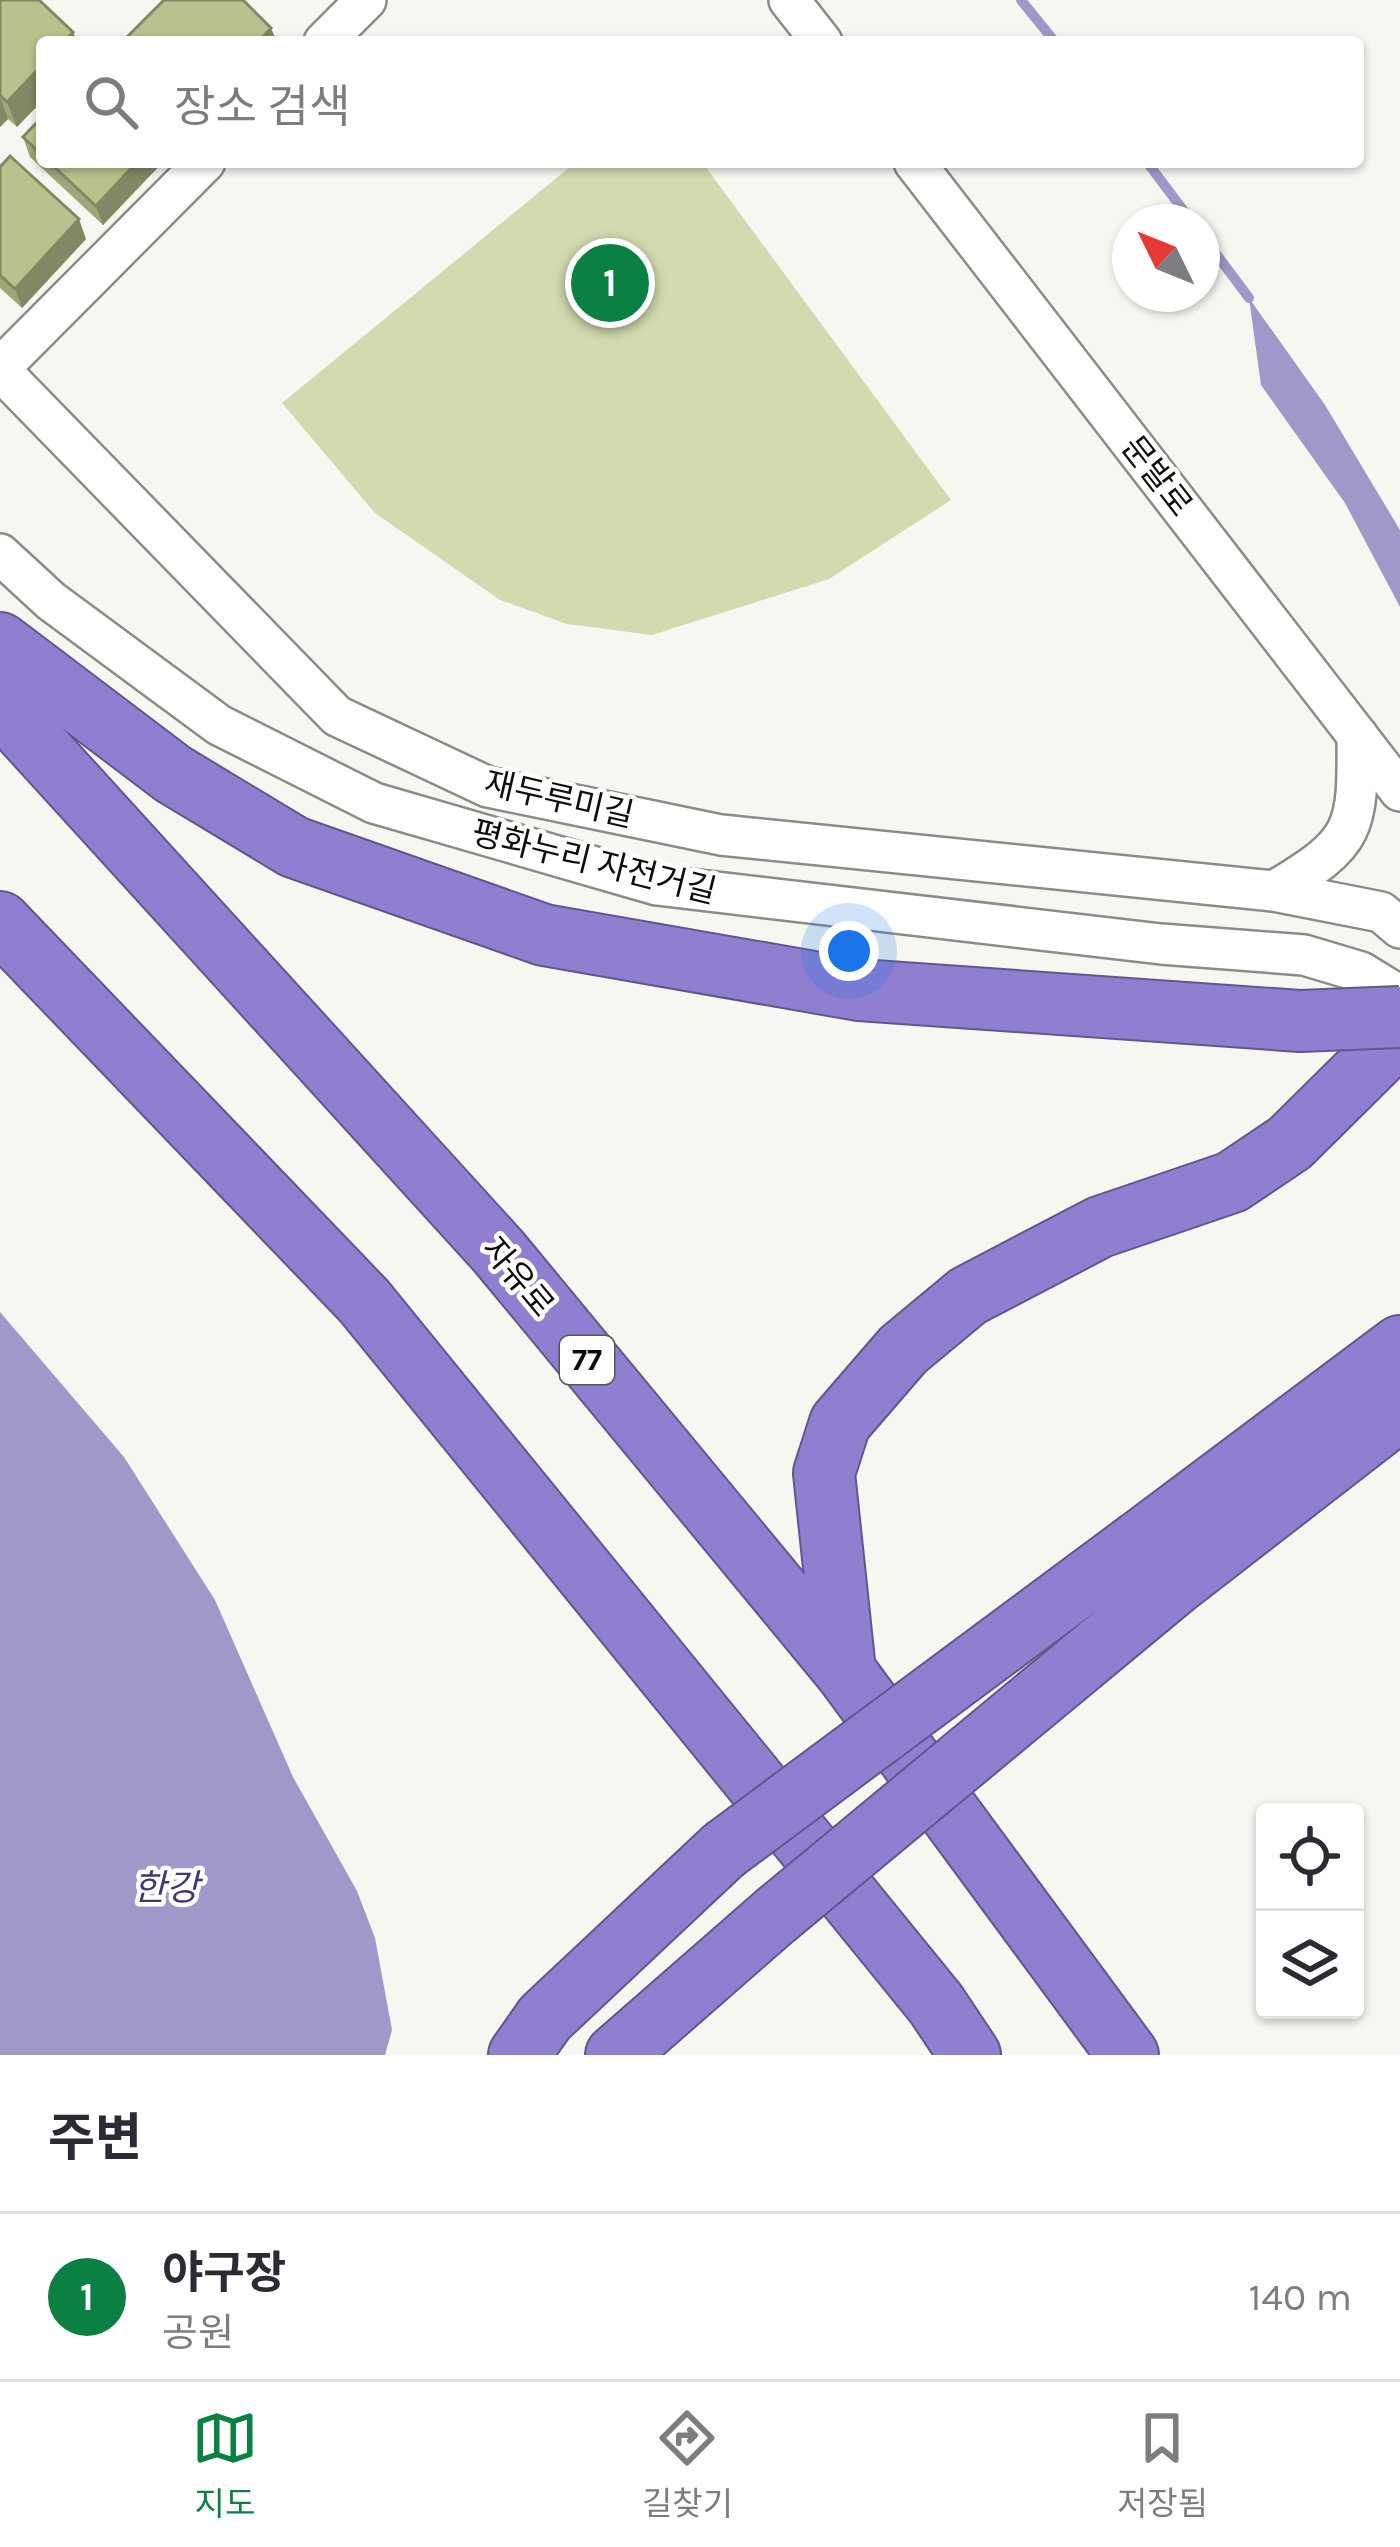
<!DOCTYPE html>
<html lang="ko">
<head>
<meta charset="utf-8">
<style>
  :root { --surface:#fff; --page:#f2f2f3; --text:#2b2b33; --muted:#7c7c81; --line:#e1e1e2; --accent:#0b8043 }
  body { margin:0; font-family:Karla,"Noto Sans KR",sans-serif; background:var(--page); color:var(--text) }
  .controls { position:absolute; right:36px; bottom:36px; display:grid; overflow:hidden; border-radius:12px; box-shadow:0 3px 9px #0004 }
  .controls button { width:108px; height:108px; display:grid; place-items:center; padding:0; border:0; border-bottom:3px solid var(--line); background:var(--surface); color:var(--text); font:60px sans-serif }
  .compass { position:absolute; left:1112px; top:204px; width:108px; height:108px; border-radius:50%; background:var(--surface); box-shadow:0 3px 9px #0004; rotate:313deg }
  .you { position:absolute; left:849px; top:951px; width:42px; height:42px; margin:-30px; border:9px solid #fff; border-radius:50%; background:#1a73e8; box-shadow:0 0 0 18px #1a73e833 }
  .badge { display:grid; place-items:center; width:78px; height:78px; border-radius:50%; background:var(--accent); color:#fff; font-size:39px; font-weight:700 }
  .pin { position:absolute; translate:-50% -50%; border:6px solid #fff; box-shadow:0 3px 12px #0006 }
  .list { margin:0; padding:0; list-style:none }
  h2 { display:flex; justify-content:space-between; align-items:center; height:156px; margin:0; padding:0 48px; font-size:51px }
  h2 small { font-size:39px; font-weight:400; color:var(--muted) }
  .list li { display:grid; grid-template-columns:78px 1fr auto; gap:36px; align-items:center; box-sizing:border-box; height:168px; padding:0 48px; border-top:3px solid var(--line) }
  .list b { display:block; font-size:45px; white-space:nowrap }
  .list p { margin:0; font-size:39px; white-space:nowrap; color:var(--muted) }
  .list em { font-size:39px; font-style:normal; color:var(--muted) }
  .icon { flex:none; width:66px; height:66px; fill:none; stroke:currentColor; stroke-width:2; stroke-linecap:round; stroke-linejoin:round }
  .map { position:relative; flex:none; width:1400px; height:2055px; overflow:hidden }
  .search { position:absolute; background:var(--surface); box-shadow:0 3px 9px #0004; left:36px; right:36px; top:36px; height:132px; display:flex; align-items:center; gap:30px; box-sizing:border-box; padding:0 42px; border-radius:12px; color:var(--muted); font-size:45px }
  .sheet { height:324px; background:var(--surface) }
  nav { display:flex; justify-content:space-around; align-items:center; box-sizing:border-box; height:168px; border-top:3px solid var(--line); background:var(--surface); font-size:33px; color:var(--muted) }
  nav a { display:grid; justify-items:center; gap:6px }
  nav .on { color:var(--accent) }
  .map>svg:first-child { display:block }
  .green { fill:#d2dab0 }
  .water { fill:#a198c9 }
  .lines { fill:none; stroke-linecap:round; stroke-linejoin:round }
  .stream { stroke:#a198c9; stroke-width:10 }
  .minor-casing { stroke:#8a8c86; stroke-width:44 }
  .highway-casing { stroke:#62578c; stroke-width:64 }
  .minor { stroke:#fff; stroke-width:39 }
  .highway { stroke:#907ed1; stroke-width:60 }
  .highway-bridge-casing { stroke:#62578c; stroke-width:64; stroke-linecap:butt }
  .highway-bridge { stroke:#907ed1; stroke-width:60 }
  .wall { fill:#9ea77a }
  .shaded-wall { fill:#818863 }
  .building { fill:#b8c28e; stroke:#818863; stroke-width:3 }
  .labels { text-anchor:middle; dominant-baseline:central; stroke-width:9; stroke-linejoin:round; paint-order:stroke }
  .shield { fill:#fff; stroke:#565655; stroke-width:3 }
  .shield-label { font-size:30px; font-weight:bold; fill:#0d0e0c }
  .street-label { font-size:33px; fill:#0d0e0c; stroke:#fff }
  .water-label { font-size:36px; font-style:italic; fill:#453672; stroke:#fff }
</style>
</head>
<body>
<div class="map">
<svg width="1400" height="2055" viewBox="0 0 1400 2055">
  <rect width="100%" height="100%" fill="#f6f7f1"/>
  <path class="green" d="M576,162H702L951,500L829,579L652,635L567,624L500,600L375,513L282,403Z"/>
  <g class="water">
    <path d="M1249,298L1325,405L1400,530V607L1345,503L1261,385Z"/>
    <path d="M0,1312L124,1457L215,1600L293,1777L357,1891L375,1938L392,2030L385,2055H0Z"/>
  </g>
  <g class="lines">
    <g class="stream">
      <path d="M1021,0L1055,42"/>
      <path d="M1147,162L1192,222"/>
      <path d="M1202,235L1249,298"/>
    </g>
    <defs>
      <g id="minor">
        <path d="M789,0L822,42"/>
        <path d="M324,42L366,0"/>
        <path d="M914,162L1400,791"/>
        <path d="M0,368L205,162"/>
        <path d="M0,370L337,716L488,787L721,835L1274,891L1381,912L1400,928"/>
        <path d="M0,554L51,601L219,725L374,803L657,885L1161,944L1304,955L1361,972L1400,996"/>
        <path d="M1274,891C1357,842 1358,830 1357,735"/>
      </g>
      <g id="highway">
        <path d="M0,643L173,774L294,847L544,935L859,990L1300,1021"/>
        <path d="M0,704L498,1251L845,1671L1128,2055"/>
        <path d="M0,922L364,1301L936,2004L970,2055"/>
        <path d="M1140,1541L1400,1346"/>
        <path d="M1173,1586L1400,1410"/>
        <path d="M845,1671L824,1473L840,1423L903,1350L968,1296L1100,1227L1232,1182L1290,1143L1400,1034"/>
        <path d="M519,2055L545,2018L724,1850"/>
        <path d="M616,2055L775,1916"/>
      </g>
    </defs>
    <use href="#minor" class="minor-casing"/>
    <use href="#highway" class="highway-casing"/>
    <use href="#minor" class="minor"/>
    <use href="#highway" class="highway"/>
    <defs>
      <g id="highway-bridge">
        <path d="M1300,1021L1400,1017"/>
        <path d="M724,1850L1140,1541"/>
        <path d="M775,1916L1173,1586"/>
      </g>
    </defs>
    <use href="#highway-bridge" class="highway-bridge-casing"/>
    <use href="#highway-bridge" class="highway-bridge"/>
  </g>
  <g class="wall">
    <path d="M0,0L73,32L77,42H42V101L17,127L8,119L0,127Z"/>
    <path d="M42,117V162H163L103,225L30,157L23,137Z"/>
    <path d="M0,167L86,239L22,308L0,288Z"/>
  </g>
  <g class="shaded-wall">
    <path d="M271,28L277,42H258Z"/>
    <path d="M73,32L77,42H64Z"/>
    <path d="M42,65V101L17,127L7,102Z"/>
    <path d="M0,97L8,119L0,127Z"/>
    <path d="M137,162H163L103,225L96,206Z"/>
    <path d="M79,219L86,239L22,308L15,289Z"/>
  </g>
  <g class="building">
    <path d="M0,0H39L73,32L64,42H42V65L7,102L0,95Z"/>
    <path d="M164,0H243L271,28L258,42H133L128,36Z"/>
    <path d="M42,117V155L23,137Z"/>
    <path d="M10,156L79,219L15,289L0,275V167Z"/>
    <path d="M49,162H137L96,206Z"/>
  </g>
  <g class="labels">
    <rect class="shield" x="560" y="1336" width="54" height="48" rx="9"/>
    <g class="shield-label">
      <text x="587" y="1360">77</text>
    </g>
    <g class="street-label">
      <text transform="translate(1157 476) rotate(52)">문발로</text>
      <text transform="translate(559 799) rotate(13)">재두루미길</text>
      <text transform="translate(594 862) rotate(14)">평화누리 자전거길</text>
      <text transform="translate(518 1277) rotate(50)">자유로</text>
    </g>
    <g class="water-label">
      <text x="166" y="1888">한강</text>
    </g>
  </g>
</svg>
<div class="controls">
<button><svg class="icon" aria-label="locate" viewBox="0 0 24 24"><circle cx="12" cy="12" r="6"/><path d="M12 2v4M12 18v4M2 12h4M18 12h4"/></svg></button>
<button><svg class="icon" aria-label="layers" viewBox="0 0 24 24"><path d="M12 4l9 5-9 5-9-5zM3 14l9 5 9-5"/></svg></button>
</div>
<svg class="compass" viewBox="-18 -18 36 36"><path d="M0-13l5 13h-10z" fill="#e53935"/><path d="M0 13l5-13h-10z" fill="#7c7c81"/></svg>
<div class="you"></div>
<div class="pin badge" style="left:610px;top:283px">1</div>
<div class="search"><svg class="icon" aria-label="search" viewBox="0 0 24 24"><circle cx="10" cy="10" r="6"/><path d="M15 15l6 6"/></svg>장소 검색</div>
</div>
<section class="sheet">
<h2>주변<small></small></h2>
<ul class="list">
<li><span class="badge">1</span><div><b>야구장</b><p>공원</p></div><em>140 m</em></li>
</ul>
</section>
<nav>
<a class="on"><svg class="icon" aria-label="map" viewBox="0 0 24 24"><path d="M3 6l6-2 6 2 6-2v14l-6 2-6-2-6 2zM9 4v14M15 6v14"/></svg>지도</a>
<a><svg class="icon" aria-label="directions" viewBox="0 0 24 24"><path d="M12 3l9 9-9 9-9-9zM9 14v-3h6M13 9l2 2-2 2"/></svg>길찾기</a>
<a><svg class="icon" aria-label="saved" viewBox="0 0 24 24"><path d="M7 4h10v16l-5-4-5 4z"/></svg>저장됨</a>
</nav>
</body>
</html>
